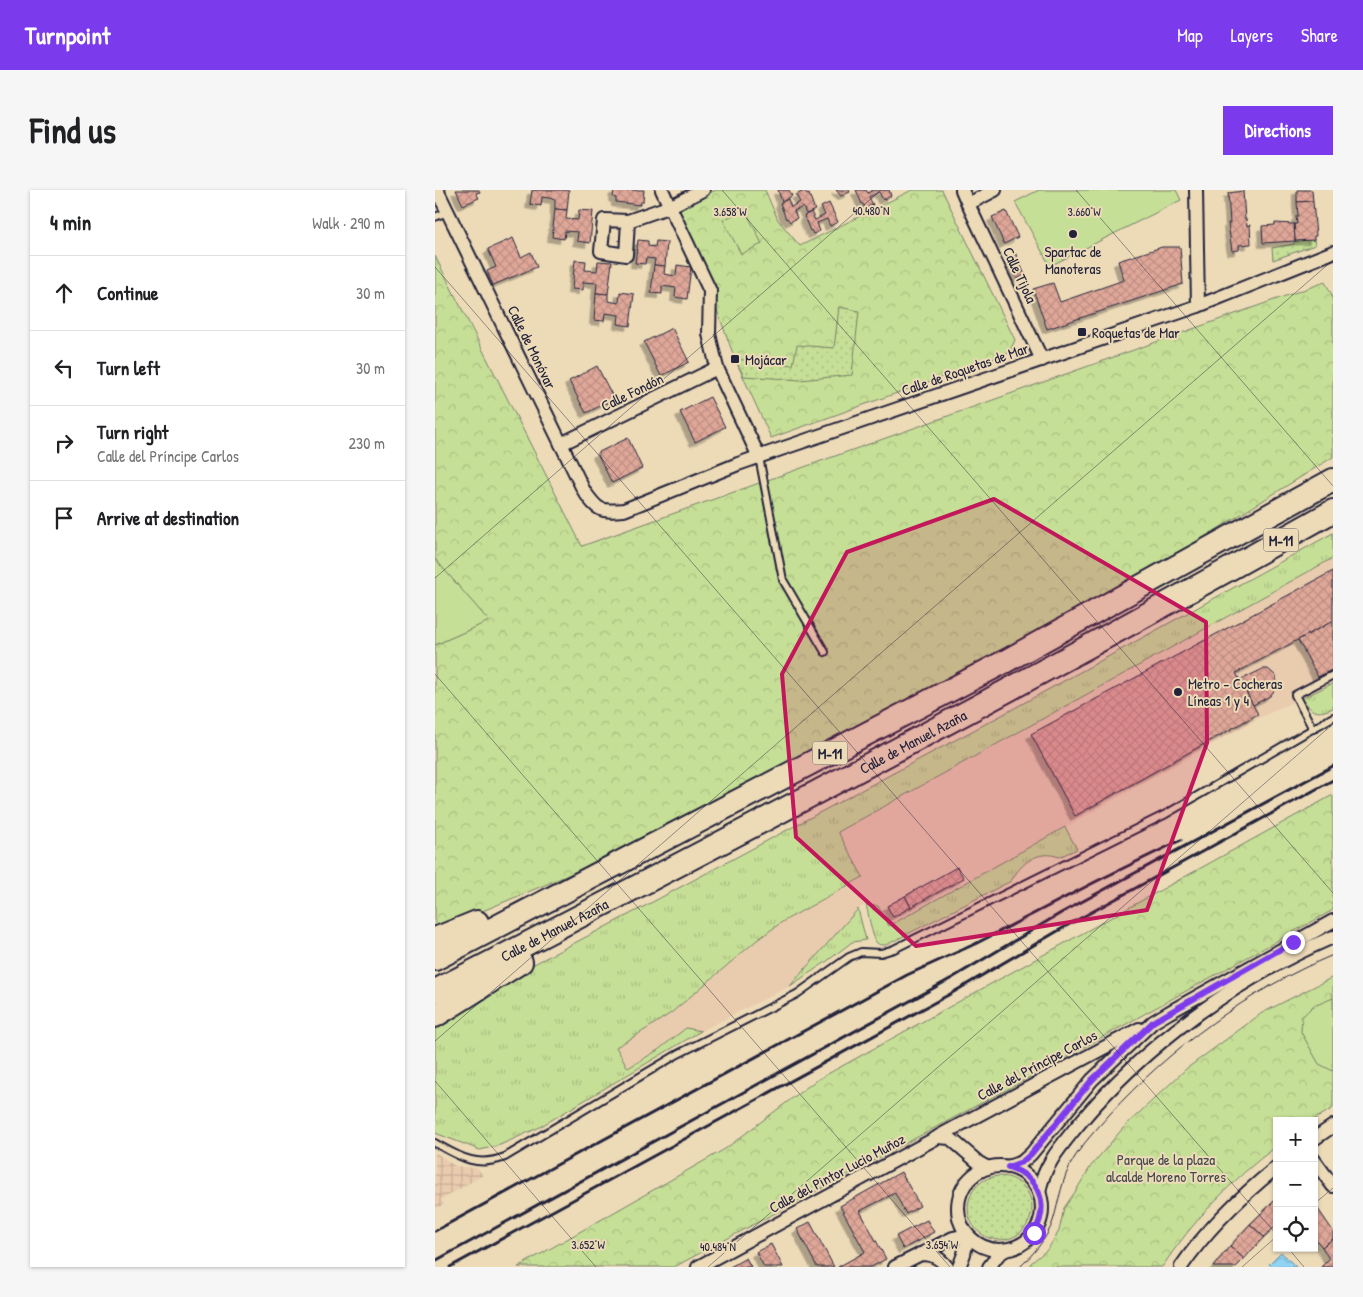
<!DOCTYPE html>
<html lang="en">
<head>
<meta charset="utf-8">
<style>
  :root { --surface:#fff; --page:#f6f6f6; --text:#202124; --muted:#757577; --line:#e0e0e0; --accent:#7c3aed }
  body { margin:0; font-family:"Patrick Hand",sans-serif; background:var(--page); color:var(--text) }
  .controls { position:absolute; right:15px; bottom:15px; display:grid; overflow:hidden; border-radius:0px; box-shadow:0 1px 4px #0004 }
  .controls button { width:45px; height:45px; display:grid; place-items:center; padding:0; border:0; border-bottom:1px solid var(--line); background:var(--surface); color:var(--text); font:25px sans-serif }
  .stop { position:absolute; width:15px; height:15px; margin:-11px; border:4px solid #7c3aed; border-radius:50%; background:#fff }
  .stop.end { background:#7c3aed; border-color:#fff; box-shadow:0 1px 5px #0008 }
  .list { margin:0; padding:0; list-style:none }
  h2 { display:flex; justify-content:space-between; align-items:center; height:65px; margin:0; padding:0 20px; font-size:21px }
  h2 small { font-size:16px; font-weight:400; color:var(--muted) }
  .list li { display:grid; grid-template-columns:32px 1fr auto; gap:15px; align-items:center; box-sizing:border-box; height:75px; padding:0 20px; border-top:1px solid var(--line) }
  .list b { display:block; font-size:19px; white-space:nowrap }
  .list p { margin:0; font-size:16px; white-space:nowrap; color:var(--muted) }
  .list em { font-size:16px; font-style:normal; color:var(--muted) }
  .icon { flex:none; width:28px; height:28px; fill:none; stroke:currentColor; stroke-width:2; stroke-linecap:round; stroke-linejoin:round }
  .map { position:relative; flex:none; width:898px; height:1077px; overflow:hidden; border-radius:0px }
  header { display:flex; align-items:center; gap:30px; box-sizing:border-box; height:70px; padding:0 25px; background:var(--accent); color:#fff }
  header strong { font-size:24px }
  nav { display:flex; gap:28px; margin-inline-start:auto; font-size:18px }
  .intro { display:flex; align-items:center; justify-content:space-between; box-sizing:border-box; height:120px; padding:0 30px }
  h1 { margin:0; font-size:35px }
  .button { padding:12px 22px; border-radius:0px; background:var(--accent); color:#fff; font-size:18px; font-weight:700 }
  main { display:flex; gap:30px; padding:0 30px }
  aside { flex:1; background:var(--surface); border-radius:0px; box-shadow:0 1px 4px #0004 }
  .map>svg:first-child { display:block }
  .built { fill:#e9cbae }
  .industrial { fill:url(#industrial-grid) }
  .grass { fill:url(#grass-tufts); stroke:#748068 }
  .forest { fill:url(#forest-crowns); stroke:#748068 }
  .garden { fill:url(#garden-dots); stroke:#748068 }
  .pitch { fill:#c6df96; stroke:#748068 }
  .water { fill:url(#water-waves); stroke:#648ca9 }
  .building { fill:url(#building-cross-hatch); stroke:#22223b; filter:url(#shadow) }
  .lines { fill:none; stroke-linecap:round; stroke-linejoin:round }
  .service-casing { stroke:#22223b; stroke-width:10 }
  .minor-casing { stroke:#22223b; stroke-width:16 }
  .motorway-casing { stroke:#22223b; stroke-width:26 }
  .service { stroke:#eddbb8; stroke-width:6 }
  .minor { stroke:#eddbb8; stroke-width:12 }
  .motorway { stroke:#eddbb8; stroke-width:22 }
  .tram { stroke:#22223b; stroke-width:1 }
  .rail { stroke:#22223b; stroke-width:3 }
  .route { stroke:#7c3aed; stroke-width:6 }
  .marked { fill:#c2185b; fill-opacity:0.2; stroke:#c2185b; stroke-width:4; stroke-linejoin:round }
  .ticks { fill:none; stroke:#22223b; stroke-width:1; stroke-opacity:0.45 }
  .poi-dot { fill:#22223b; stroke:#eddbb8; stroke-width:2 }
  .labels { text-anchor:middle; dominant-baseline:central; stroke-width:4; stroke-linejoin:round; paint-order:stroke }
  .shield { fill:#eddbb8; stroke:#5f5a60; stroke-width:1 }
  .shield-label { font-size:14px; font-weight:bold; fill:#22223b }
  .poi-label { font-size:15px; fill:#22223b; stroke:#eddbb8; text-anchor:start }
  .street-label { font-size:15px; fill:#22223b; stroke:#eddbb8 }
  .park-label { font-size:15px; fill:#43484d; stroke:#eddbb8 }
  .ticks-label { font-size:12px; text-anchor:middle; fill:#22223b; stroke:#eddbb8; stroke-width:4; stroke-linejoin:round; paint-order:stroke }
</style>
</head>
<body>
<header>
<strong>Turnpoint</strong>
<nav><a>Map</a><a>Layers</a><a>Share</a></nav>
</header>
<div class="intro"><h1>Find us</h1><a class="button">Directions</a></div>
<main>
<aside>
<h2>4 min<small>Walk · 290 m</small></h2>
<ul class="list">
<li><svg class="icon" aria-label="ahead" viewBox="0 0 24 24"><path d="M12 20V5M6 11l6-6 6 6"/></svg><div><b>Continue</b></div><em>30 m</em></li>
<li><svg class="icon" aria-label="left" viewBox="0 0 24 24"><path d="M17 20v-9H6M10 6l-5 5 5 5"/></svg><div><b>Turn left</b></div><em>30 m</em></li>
<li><svg class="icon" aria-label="right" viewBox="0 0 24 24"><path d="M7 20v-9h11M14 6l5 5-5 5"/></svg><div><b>Turn right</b><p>Calle del Príncipe Carlos</p></div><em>230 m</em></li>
<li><svg class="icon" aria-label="arrive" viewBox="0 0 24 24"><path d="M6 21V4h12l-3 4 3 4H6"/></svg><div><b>Arrive at destination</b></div></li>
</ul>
</aside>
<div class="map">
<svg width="898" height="1077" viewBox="0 0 898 1077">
  <defs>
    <pattern id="industrial-grid" width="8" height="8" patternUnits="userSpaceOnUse" patternTransform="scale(1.25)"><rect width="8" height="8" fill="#e9cbae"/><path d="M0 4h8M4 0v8" fill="none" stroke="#c8ae97"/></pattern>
    <pattern id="grass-tufts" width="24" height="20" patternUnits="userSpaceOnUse" patternTransform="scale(1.25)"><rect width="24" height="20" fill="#c6df96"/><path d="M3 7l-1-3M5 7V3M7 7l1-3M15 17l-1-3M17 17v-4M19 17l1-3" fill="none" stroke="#aabf82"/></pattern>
    <pattern id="forest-crowns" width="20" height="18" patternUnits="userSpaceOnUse" patternTransform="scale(1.25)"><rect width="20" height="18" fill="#c6df96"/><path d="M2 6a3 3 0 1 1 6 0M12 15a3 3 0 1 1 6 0" fill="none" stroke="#aabf82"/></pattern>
    <pattern id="garden-dots" width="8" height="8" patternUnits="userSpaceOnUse" patternTransform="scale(1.25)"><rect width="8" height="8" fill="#c6df96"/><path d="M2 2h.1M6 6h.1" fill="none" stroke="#aabf82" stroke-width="1.8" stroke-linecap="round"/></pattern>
    <pattern id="water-waves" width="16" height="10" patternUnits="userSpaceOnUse" patternTransform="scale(1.25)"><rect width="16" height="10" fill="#90d3f2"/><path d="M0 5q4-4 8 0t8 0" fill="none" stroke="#7cb5d0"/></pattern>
    <pattern id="building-cross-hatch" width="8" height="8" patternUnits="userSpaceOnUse" patternTransform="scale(1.25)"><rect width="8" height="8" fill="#dfa798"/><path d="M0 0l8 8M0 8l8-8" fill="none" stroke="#bf8f84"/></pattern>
    <filter id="shadow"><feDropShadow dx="-4.5" dy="4.5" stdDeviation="0" flood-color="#0004"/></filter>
  </defs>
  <rect width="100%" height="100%" fill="#eddbb8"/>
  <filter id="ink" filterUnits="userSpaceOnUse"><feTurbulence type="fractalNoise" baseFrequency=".02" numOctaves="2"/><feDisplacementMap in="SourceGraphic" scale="10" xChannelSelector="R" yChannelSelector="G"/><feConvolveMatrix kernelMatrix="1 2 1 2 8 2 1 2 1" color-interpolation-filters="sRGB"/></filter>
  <g filter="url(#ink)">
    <path class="built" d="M898,368V493L826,527L454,736L433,714L423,719L355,796L266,841L251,838L223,860L192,878L181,857L202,845L236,823L322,750L347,732L428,688L403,643Z"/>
    <path class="industrial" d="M0,962L20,976L42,978L48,985L6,1010L9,1014L0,1019Z"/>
    <g class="grass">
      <path d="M898,343V368L403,642L428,687L347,732L322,750L236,823L202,845L181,857L193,878L223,860L251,838L266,841L103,938L65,955L45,960L0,943V833L80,784L197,723L567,525Z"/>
      <path d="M898,493V518C882,525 876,523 868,508Z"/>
      <path d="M630,637L642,659L624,667C603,659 586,673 576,691L453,754C450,755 445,756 442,753C438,751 433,721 431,715L443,716L454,736Z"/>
      <path d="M423,719L431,750L417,752L391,772L355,796Z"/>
    </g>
    <g class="forest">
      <path d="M282,0H330L343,30L365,56L477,0H507L580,150L574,163L336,248L300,169L275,101L236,16Z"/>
      <path d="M0,66L147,356L890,92L898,107V267L771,346L604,441L383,558L162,673L0,741V455L53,431L0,369Z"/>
      <path d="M898,605V720L597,886L239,1077H83L290,959L380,891Z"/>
      <path d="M898,787V918L877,931H842V956C797,989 758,1031 727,1077H594L596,1073L613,1059L624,1041L629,1018L640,1002L656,976L689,937L751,879L827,823Z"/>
    </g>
    <g class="garden">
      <path d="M879,50L880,55L838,70L837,58L859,54L860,51Z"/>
      <path d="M404,117L424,121L417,185L365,190L309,186L300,169L358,175L362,155L399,158Z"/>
      <circle cx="565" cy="1018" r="32"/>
    </g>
    <g class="pitch">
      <path d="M604,0H741L746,10L615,76L580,12Z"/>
      <path d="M310,19L327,54L306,64L288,30Z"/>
      <path d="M0,369L54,431L0,455Z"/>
      <path d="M898,808V881L884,874L866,842L867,827L877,817Z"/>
    </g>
    <path class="water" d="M846,1062L861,1077H838L834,1074Z"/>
    <g class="building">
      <path d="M21,0H44L45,2L41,3L44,8L28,15Z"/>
      <path d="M97,0H134L132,20L120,19V9L107,7L106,16L95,14Z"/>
      <path d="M179,0H209L208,12H206L205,15L181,12V8L178,7Z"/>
      <path d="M343,0H354L357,6L347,12Z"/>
      <path d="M370,0L372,5L374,4L380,20L371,24L368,17L359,21L362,28L355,32L352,28L351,29L345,13L353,9L356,17L365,12L361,5Z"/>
      <path d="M401,0H414L415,2L406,6Z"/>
      <path d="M421,0H431L433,3L438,0H454L456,6L448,10L444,2L434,7L438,15L431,18L428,14H427Z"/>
      <path d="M862,0H877L878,11L862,12Z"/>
      <path d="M808,1L810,29H811L812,36L815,35L816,54L804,55V60L797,61L793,33H795L793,3Z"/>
      <path d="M878,11L881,46H879V50L860,51L859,34H862L861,26H863L862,12Z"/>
      <path d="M394,13L403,32L395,36L392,29L382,33L385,41L378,44L376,40L375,41L369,26L376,22L380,30L390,25L386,17Z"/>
      <path d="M120,19L132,20L131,29L143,30L144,20L158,21L155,53L142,51L143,42L130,41L129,49L117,47Z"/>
      <path d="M571,21L583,47L569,54L557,27Z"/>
      <path d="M840,33L859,34L860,51L828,53L827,36L840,35Z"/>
      <path d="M78,48L86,67L96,62L102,77L58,95L52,81L61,77L53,59Z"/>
      <path d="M203,50L213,51V56L220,57L221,51L232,52L230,76L219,75L220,69L211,68L210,74L200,73Z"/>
      <path d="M727,57H745L748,94L612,139L598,99L618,93L625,112L689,90L683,71Z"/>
      <path d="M581,64L590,85L582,89L572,69Z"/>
      <path d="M140,70L151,71L150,80L162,81L163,71L177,72L173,104L161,103L162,93L148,92V100L137,99Z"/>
      <path d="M219,75L230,76L229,84L241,86L242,75L256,77L252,109L240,107L241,98L227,96V104L216,103Z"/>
      <path d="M185,102L199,104L195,136L183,134L184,125L170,123L169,131L159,130L161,103L173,104V111L184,113Z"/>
      <path d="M237,138L254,172L226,186L209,152Z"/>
      <path d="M162,176L179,209L151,223L134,191Z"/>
      <path d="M275,207L290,237L260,252L245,222Z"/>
      <path d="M193,248L207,278L177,293L162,263Z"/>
      <path d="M898,381V431L801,483L823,524L640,626L596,544Z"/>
      <path d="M898,431V479L883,487L863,450Z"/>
      <path d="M828,479H833L841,486L842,497L835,506L818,515L805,490Z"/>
      <path d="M522,677L529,688L476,717L470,706Z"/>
      <path d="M470,706L476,717L458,727L452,716Z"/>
      <path d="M466,982L485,1016L471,1024L460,1003L425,1021L451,1069L436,1077H403L430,1062L405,1016Z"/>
      <path d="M839,1011L842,1014V1035L829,1047L815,1034Z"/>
      <path d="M883,1019L898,1041V1049L887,1057L879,1047V1022Z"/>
      <path d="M492,1030L499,1042L468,1059L461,1046Z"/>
      <path d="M375,1032L399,1077H382L362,1039Z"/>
      <path d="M815,1034L829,1047L809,1069L795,1056Z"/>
      <path d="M898,1049V1077H886L894,1069L887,1057Z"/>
      <path d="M336,1054L348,1077H329L321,1062Z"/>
      <path d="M795,1056L809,1069L801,1077H778Z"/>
      <path d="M311,1068L316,1077H295Z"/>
    </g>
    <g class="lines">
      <defs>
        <g id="service">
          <path d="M0,27L12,22"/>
          <path d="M324,267L348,390L390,462"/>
          <path d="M878,539L860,505L898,485"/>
          <path d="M0,953C25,967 41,978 70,967L243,864L362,804L414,767L426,762L446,763L459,759L731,624L898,527"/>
        </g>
        <g id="minor">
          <path d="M2,0L149,301C163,321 165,322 189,320L303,274L346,259L763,116L898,62"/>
          <path d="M227,0L275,101L274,144L282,178L324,267"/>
          <path d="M527,0L533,14L560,0"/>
          <path d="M761,0L763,116"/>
          <path d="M533,14L607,170"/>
          <path d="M193,31L191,65L166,61L169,30L193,31L236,16L268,0"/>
          <path d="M126,254L282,178"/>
          <path d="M504,946L704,839"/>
          <path d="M879,949L898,936"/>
          <path d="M879,970L898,996"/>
          <circle cx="565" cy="1018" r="42"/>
          <path d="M573,977L587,972L596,964L657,890L718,832L733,823L898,731"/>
          <path d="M604,1003C608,976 626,956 643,935C711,853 801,789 898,747"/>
          <path d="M485,1064C497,1064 504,1067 512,1077"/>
          <path d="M263,1077L503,947L515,948L544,973L553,978"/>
          <path d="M460,1077L518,1048L532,1045"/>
          <path d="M524,1077L529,1064L533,1046"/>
          <path d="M554,1077L563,1065L570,1060"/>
          <path d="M746,1077C772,1039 806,1006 842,977"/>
        </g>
        <g id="motorway">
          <path d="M0,749L42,732"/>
          <path d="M0,769L571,471L898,290"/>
          <path id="s1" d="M0,801C302,646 602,488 898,321"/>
          <path d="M0,826L86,772"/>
        </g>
      </defs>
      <use href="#service" class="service-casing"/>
      <use href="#minor" class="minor-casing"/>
      <use href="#motorway" class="motorway-casing"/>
      <use href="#service" class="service"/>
      <use href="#minor" class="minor"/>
      <use href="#motorway" class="motorway"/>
      <path class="tram" d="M585,1077C598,1064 612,1049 618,1031C624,1011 627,988 638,970C648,953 661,940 674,925C735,858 814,800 898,765"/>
      <g class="rail">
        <path d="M0,1041L472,785L540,754L662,691L746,650"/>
        <path d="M0,1071L517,788L626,723L898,576"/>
        <path d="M15,1077L517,803L633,735L898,590"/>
      </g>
    </g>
  </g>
  <g class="lines" filter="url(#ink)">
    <path class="route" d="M599,1043C615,1015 605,987 573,977L587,972L596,964L657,890L718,832L858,752"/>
  </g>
  <path class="marked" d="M559,309L771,432L772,553L712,720L481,756L361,647L347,484L412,362Z"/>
  <path class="ticks" d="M287,0L898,703M641,0L898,296M0,77L842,1045M0,388L446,0M0,484L515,1077M0,851L898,70M0,891L161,1077M879,1014L898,998M853,1058L869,1077M273,1077L898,534M807,1077L842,1046"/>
  <g class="poi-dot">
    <circle cx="638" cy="44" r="5"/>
    <rect x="642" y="137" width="10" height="10" rx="2.5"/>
    <rect x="295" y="164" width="10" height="10" rx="2.5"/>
    <circle cx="743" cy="502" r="5"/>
  </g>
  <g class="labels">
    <g class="shield">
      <rect x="828.5" y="338.5" width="35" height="23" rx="4"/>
      <rect x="377.5" y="551.5" width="35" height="23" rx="4"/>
    </g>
    <g class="shield-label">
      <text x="846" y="350">M-11</text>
      <text x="395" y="563">M-11</text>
    </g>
    <g class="poi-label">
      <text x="638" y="61" text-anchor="middle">Spartac de<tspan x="638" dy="17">Manoteras</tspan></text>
      <text x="657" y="142">Roquetas de Mar</text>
      <text x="310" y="169">Mojácar</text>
      <text x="753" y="493">Metro - Cocheras<tspan x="753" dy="17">Líneas 1 y 4</tspan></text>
    </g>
    <g class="street-label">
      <text transform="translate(585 85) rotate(65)">Calle Tijola</text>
      <text transform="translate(97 157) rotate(64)">Calle de Monóvar</text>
      <text transform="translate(530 179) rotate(-19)">Calle de Roquetas de Mar</text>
      <text transform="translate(197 202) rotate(-26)">Calle Fondón</text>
      <text stroke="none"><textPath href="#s1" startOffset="539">Calle de Manuel Azaña</textPath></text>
      <text stroke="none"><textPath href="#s1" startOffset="134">Calle de Manuel Azaña</textPath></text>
      <text transform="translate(602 875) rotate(-28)">Calle del Príncipe Carlos</text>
      <text transform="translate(402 983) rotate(-28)">Calle del Pintor Lucio Muñoz</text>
    </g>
    <g class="park-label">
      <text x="731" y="969">Parque de la plaza<tspan x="731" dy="17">alcalde Moreno Torres</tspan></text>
    </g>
  </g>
  <g class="ticks-label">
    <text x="436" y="25">40.480°N</text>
    <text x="295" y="26">3.658°W</text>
    <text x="649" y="26">3.660°W</text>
    <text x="153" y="1059">3.652°W</text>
    <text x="507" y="1059">3.654°W</text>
    <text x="283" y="1061">40.484°N</text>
  </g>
</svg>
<div class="controls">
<button>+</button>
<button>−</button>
<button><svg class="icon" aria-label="locate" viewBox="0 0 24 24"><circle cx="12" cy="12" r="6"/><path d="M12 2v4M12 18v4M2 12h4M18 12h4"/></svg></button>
</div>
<div class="stop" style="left:599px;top:1043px"></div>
<div class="stop end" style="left:858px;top:752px"></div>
</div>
</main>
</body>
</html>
